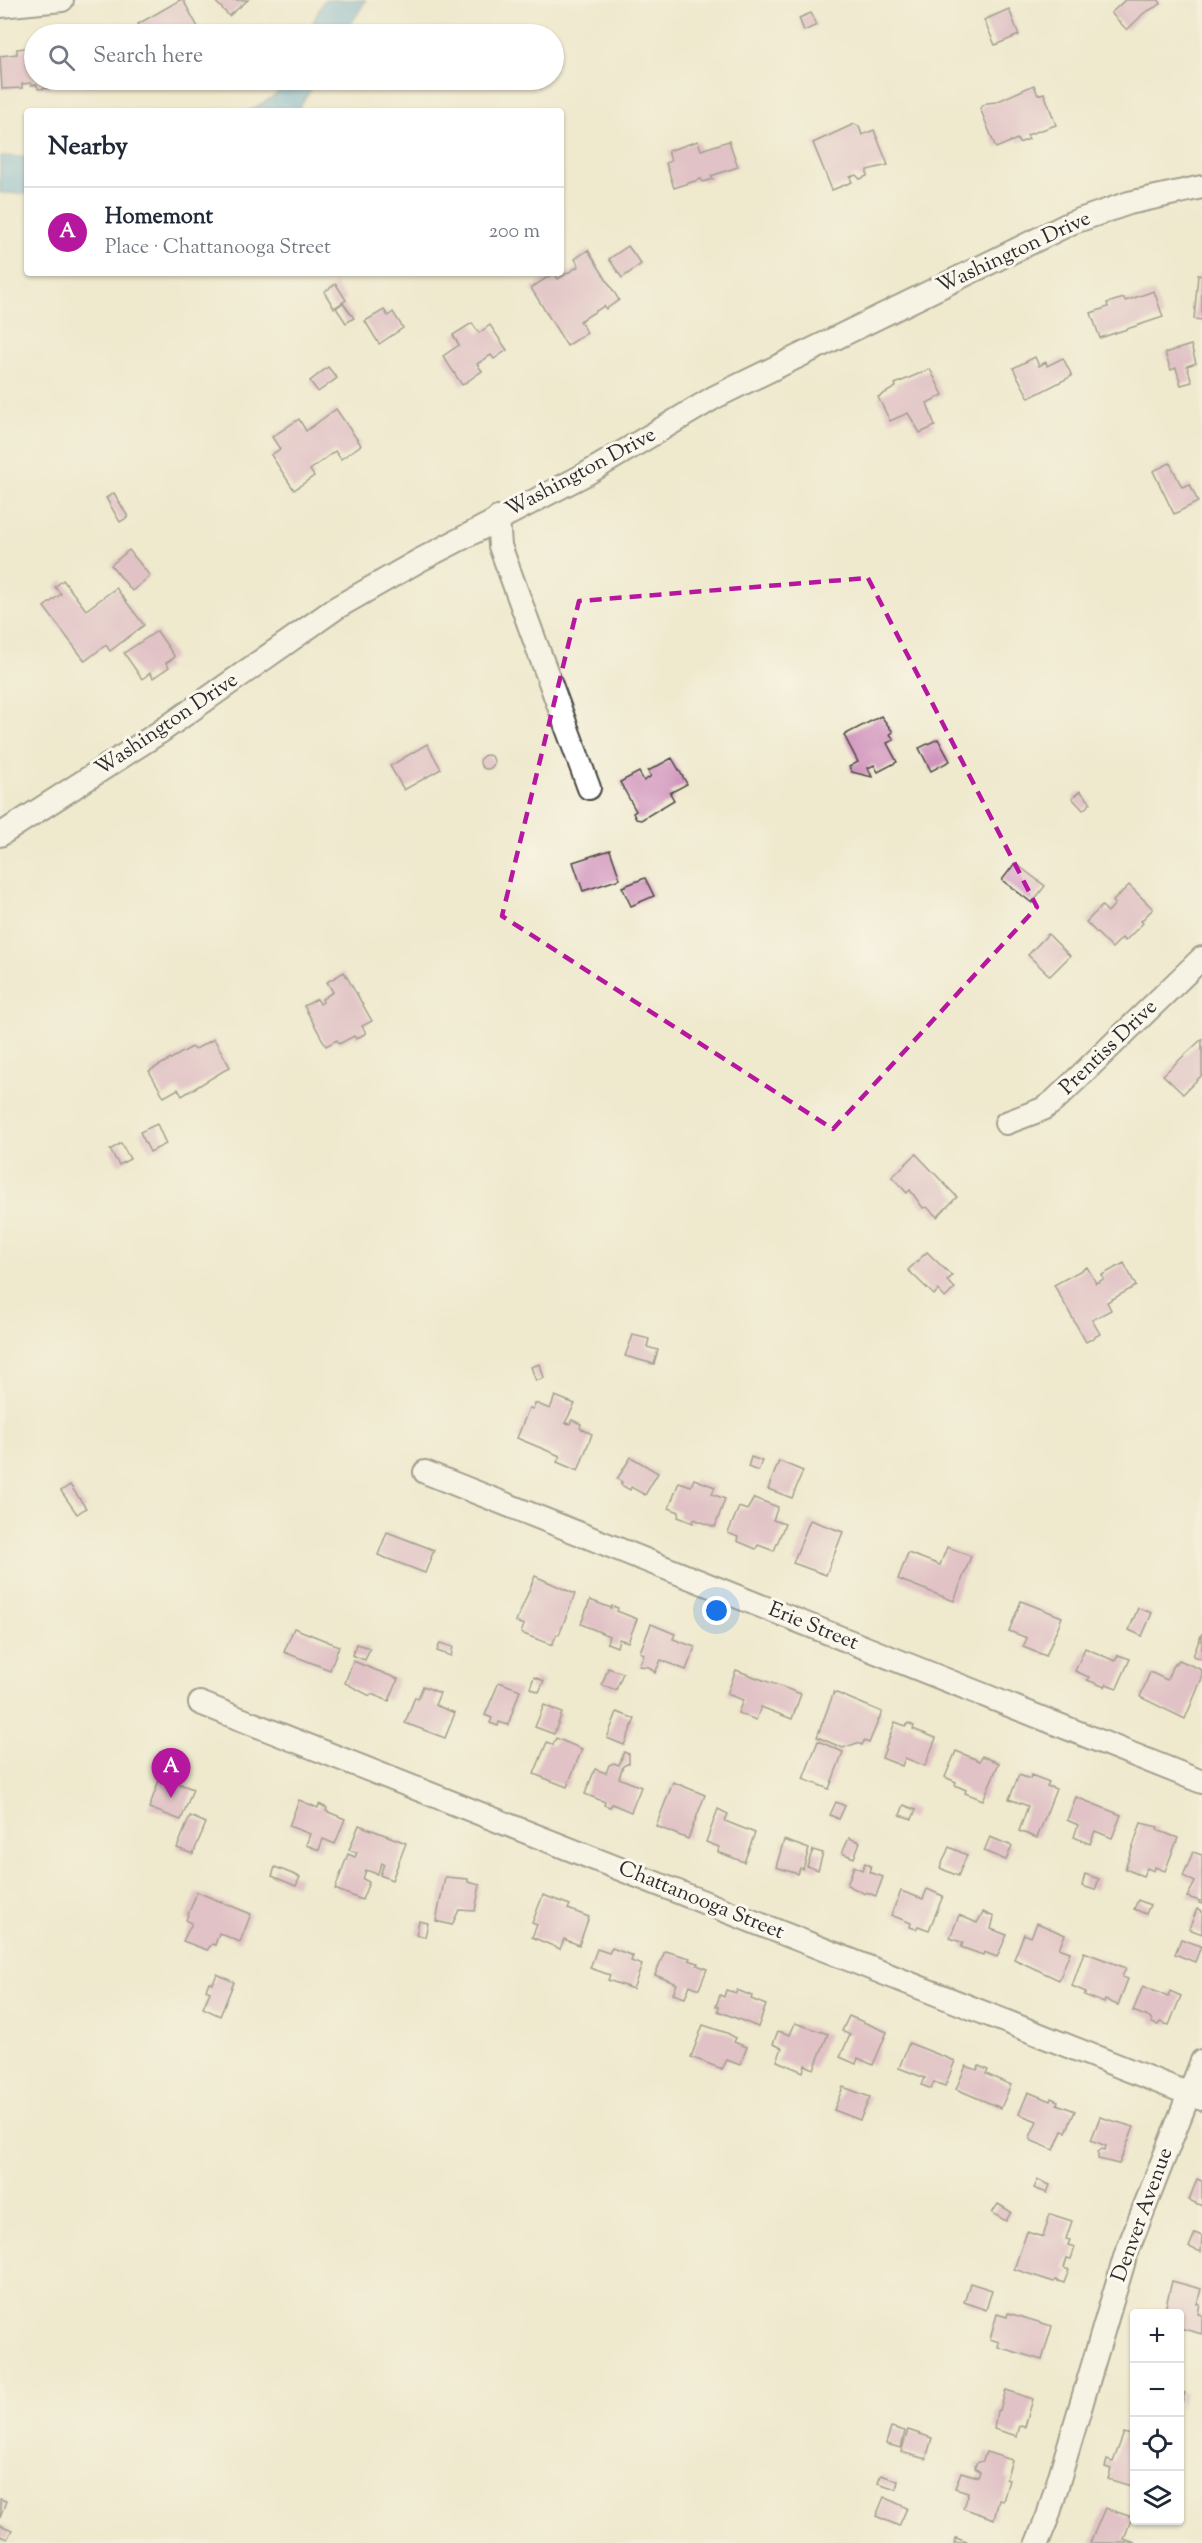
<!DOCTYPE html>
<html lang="en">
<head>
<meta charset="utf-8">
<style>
  :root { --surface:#fff; --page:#f6f6f7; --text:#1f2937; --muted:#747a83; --line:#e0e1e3; --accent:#b5179e }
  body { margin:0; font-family:"Sorts Mill Goudy",serif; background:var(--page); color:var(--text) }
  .controls { position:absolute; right:18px; bottom:18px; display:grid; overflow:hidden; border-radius:6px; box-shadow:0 2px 4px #0004 }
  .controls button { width:54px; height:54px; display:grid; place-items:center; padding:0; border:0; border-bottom:2px solid var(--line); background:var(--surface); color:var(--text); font:30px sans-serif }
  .you { position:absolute; left:717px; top:1611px; width:21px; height:21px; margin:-15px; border:4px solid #fff; border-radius:50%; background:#1a73e8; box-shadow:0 0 0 9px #1a73e833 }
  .badge { display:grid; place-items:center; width:39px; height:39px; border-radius:50%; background:var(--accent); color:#fff; font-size:20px; font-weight:700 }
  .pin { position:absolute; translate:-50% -50px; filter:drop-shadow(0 2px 3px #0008) }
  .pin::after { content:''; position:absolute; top:32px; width:21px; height:18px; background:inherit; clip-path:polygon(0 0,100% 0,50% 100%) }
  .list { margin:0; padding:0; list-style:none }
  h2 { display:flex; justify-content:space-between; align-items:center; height:78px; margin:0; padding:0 24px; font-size:26px }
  h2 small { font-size:20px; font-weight:400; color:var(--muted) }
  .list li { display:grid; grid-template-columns:39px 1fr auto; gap:18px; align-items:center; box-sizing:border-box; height:90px; padding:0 24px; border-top:2px solid var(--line) }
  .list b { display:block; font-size:22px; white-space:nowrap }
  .list p { margin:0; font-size:20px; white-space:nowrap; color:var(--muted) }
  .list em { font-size:20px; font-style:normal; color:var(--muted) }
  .icon { flex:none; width:33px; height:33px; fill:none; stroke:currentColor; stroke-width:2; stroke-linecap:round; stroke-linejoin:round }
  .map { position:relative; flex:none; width:1202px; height:2543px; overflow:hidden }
  .search { position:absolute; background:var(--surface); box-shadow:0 2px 4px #0004; left:24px; top:24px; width:540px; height:66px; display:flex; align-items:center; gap:15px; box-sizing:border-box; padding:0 21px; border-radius:33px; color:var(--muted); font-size:22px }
  .panel { position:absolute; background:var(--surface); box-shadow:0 2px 4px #0004; left:24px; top:108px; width:540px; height:168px; border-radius:6px }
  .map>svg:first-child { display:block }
  .water { fill:#58a3d0; stroke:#42677e; stroke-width:1.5 }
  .building { fill:#d092bc }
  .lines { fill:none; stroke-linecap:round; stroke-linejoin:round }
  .minor-casing { stroke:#484843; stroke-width:26 }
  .minor { stroke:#fff; stroke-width:22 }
  .marked { fill:none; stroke:#b5179e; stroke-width:4.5; stroke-dasharray:12 8; stroke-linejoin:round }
  .labels { text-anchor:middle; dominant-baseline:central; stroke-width:6; stroke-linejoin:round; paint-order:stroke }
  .street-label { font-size:21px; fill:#2b2b2b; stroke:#fbf7ec }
</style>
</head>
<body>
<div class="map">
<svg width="1202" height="2543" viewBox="0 0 1202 2543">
  <rect width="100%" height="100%" fill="#fbf7ec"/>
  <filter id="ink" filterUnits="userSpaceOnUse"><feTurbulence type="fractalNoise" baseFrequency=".0167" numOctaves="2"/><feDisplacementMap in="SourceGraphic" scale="12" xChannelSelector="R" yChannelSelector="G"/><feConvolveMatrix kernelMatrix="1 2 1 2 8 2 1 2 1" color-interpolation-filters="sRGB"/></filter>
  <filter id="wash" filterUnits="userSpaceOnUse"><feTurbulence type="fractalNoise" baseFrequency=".008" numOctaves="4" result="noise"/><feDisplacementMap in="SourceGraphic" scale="24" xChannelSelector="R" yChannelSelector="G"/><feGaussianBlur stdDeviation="1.35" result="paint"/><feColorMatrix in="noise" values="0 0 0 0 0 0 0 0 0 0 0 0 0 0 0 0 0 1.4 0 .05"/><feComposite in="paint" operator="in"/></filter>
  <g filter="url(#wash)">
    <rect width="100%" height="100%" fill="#efe9ce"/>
    <g class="water">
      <path d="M324,0H366L345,34H307Z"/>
      <path d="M284,80H317L297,111H249L276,95Z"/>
      <path d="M0,156L27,157V194L0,193Z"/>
    </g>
    <g id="blocks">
      <g class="building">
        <path d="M180,0H183L199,29L189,34H150L148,32L144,34L138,24Z"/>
        <path d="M214,0H248L229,16Z"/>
        <path d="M1125,0H1159L1161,4L1144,13L1127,30L1111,13Z"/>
        <path d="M1009,9L1019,35L995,45L984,20Z"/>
        <path d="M811,13L817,25L804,31L799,18Z"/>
        <path d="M118,29L120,34H103Z"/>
        <path d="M34,47V80H51V88L38,89L37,85H31V83L22,84V88L2,89L0,56L17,54V49Z"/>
        <path d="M83,80H105L91,86L84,83Z"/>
        <path d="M1034,85L1038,95L1044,93L1056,125L1027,135L1029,139L1019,143L1017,139L996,148L980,108L987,103L996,102Z"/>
        <path d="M854,124L859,126L862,135L874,130L888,165L867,170V176L860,179L856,175L850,177L852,182L832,190L813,143Z"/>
        <path d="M698,141L701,150L729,141L738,167L711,176L713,179L703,182L701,179L674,188L666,163L671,161L668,151Z"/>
        <path d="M628,246L641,264L622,278L609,259Z"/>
        <path d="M588,250L619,300L606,309L604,306L580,321L587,333L567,346L531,288L554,273L558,279L579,266L575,259Z"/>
        <path d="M1198,275L1202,276V320L1194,319Z"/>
        <path d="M336,284L346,300L334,308L324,292Z"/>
        <path d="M1154,291L1163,317L1100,338L1091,313L1108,307L1107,303L1124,298L1125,301Z"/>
        <path d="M343,303L354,318L346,323L336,308Z"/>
        <path d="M384,310L388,316L393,312L403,328L379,344L365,321Z"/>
        <path d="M472,323L479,333L490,325L507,350L494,359L491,355L477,364L482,371L462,385L443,356L459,345L453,335Z"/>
        <path d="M1191,345L1196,363L1187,366L1192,382L1181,385L1176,368L1171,370L1165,353Z"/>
        <path d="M1035,357L1039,366L1046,362L1047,366L1063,358L1072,376L1029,398L1013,368Z"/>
        <path d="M328,367L337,378L318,392L310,381Z"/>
        <path d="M930,369L943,395L927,403L935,426L920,433L908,413L890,421L878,397L896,387L895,384Z"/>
        <path d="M336,409L361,445L341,459L335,451L310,470L314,476L294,490L271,455L280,449L272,437L299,419L306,431Z"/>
        <path d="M1170,463L1182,487L1190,484L1198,502L1174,514L1153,471Z"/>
        <path d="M114,493L128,517L120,522L106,498Z"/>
        <path d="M129,550L150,576L132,591L111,565Z"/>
        <path d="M63,580L86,610L116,588L144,625L110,651L106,645L85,661L44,607L61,594L55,587Z"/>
        <path d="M157,631L175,657L166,663L169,667L153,678L150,673L142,679L124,653Z"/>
        <path d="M881,716L893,732L890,734L894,740L887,743L897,762L878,772L874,765L868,768L872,777L852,772L849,767L858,762L844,735Z"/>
        <path d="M938,739L950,761L931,771L919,748Z"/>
        <path d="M427,744L441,769L404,790L390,766Z"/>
        <circle cx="487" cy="762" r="7"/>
        <path d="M672,758L687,784L670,793L674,800L641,820L636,819L633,813L636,811L620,782L639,772L644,781L651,776L648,771Z"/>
        <path d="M1080,791L1091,803L1083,810L1072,798Z"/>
        <path d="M610,850L620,879L583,891L573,862Z"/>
        <path d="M1015,863L1045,886L1032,903L1002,880Z"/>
        <path d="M645,878L654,896L631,906L622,887Z"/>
        <path d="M1129,885L1153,909L1141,921L1143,923L1125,941L1122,938L1112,948L1086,922L1102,906L1108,912L1115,904L1113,901Z"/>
        <path d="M1048,934L1070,956L1050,976L1028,955Z"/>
        <path d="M344,972L372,1021L362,1026L366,1033L356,1039L354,1036L339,1044L337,1040L326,1046L304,1006L317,999L320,1004L323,1002L322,999L333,992L327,982Z"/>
        <path d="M214,1039L230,1067L182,1096L178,1089L164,1097L149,1071L192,1047L194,1050Z"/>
        <path d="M1202,1039V1075L1183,1094L1163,1075Z"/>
        <path d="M157,1124L166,1144L150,1152L140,1132Z"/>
        <path d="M121,1143L130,1159L119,1165L110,1150Z"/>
        <path d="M916,1154L957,1197L937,1217L927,1207L923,1208L910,1190L907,1193L892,1177Z"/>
        <path d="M927,1252L952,1276L947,1281L955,1288L945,1298L938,1290L934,1295L908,1270Z"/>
        <path d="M1124,1263L1136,1286L1107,1302L1111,1310L1092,1320L1100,1334L1086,1342L1054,1285L1087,1267L1096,1283L1104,1279L1102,1275Z"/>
        <path d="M633,1335L649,1339L647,1347L658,1350L654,1364L625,1356Z"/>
        <path d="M540,1364L544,1378L536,1381L531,1367Z"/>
        <path d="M555,1396L575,1404L565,1423L570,1424L572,1420L581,1424L580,1428L592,1434L578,1471L557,1462L560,1456L517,1438L529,1408L533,1409L535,1403L550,1409Z"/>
        <path d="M631,1457L658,1473L645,1495L631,1487L630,1490L621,1485L622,1482L617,1479Z"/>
        <path d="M751,1457L762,1461L758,1471L748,1467Z"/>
        <path d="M779,1461L803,1471L792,1498L768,1489Z"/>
        <path d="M694,1479L715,1487L712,1494L725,1499L715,1527L694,1519L693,1523L678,1517L679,1512L669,1508L679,1482L691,1486Z"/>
        <path d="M70,1485L86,1508L77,1514L61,1491Z"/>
        <path d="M754,1498L778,1507L773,1520L785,1524L774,1551L758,1545L756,1549L737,1541L738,1537L728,1533L739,1507L747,1510Z"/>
        <path d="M810,1520L843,1532L826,1575L793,1563Z"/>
        <path d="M387,1532L434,1550L425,1573L378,1555Z"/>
        <path d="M947,1547L971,1556L954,1601L898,1579L908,1553L940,1565Z"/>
        <path d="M535,1576L575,1594L559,1635L557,1634L552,1645L521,1633L524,1625L516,1622Z"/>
        <path d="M590,1600L611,1608L612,1606L618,1608L617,1611L637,1619L628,1642L619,1639L617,1647L607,1643L609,1636L581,1624Z"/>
        <path d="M1021,1601L1062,1617L1046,1656L1023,1647L1027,1638L1009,1631Z"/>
        <path d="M1138,1608L1152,1613L1142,1636L1129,1630Z"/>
        <path d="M651,1624L675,1634L673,1639L695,1647L686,1670L661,1660L655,1673L649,1667L639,1666L644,1654L640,1652Z"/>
        <path d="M294,1628L339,1646L330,1670L284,1652Z"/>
        <path d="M1202,1633V1659L1193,1656Z"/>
        <path d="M440,1643L453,1647L451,1656L437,1651Z"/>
        <path d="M356,1644L370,1648L365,1660L352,1655Z"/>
        <path d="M1085,1648L1115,1661L1118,1655L1130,1659L1117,1688L1106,1684L1105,1687L1087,1680L1089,1677L1075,1671Z"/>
        <path d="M1179,1660L1202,1670V1678L1185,1719L1140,1697L1150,1672L1167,1680L1172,1667Z"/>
        <path d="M353,1661L398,1679L389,1701L371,1694L370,1696L345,1683Z"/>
        <path d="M608,1668L623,1673L616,1690L602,1685Z"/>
        <path d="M736,1670L801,1694L792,1719L761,1707L756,1720L738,1713L743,1700L727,1694Z"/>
        <path d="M534,1677L544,1681L539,1692L530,1688Z"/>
        <path d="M499,1682L520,1690L508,1725L499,1722L498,1726L490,1723L492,1718L485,1715Z"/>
        <path d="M423,1686L440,1693L435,1705L455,1713L445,1738L405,1723L415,1697L418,1699Z"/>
        <path d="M834,1692L882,1712L869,1743L864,1741L862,1745L857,1743L843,1748L817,1737Z"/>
        <path d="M544,1705L562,1713L554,1734L535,1727Z"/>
        <path d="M617,1712L635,1719L624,1745L607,1738Z"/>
        <path d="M895,1722L906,1726L908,1723L914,1726L913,1729L936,1738L925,1766L905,1758L902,1766L882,1758Z"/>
        <path d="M556,1738L582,1749L567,1787L534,1774L547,1742L553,1745Z"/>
        <path d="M818,1741L843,1752L829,1789L803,1779Z"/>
        <path d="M956,1751L980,1761L982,1756L999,1763L983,1800L965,1793L966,1790L955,1785L956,1782L945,1777Z"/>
        <path d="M624,1752L629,1754V1763L623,1766L619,1778L641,1787L631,1812L612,1804L610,1807L604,1805L605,1802L585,1794L595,1769L606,1773L609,1765L614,1763L619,1765Z"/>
        <path d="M163,1769L178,1774L175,1782L193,1789L181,1820L149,1808Z"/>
        <path d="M1019,1775L1030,1779L1031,1775L1049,1782L1047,1786L1056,1789L1037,1838L1019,1831L1028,1806L1009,1799Z"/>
        <path d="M673,1782L705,1795L688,1839L656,1826Z"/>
        <path d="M1076,1797L1121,1815L1112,1838L1095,1831L1090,1844L1074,1837L1078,1825L1067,1820Z"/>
        <path d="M299,1800L318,1808L319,1804L327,1808L326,1811L345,1819L335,1844L323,1839L319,1850L306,1845L310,1834L289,1826Z"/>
        <path d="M836,1802L845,1806L839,1819L830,1815Z"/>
        <path d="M904,1805L916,1810L912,1819L900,1815Z"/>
        <path d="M718,1809L728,1814L725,1821L755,1833L744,1862L718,1852L719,1847L706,1842Z"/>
        <path d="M190,1816L206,1823L193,1854L177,1848Z"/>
        <path d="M1141,1823L1158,1827L1157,1830L1178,1838L1165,1871L1155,1867L1154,1871L1147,1868L1143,1876L1125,1869Z"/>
        <path d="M359,1825L406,1843L392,1880L380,1875L384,1864L382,1863L377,1874L366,1870L363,1879L369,1882L362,1900L335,1889L348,1854L355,1857L357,1853L349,1850Z"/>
        <path d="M990,1837L1012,1846L1006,1860L984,1851Z"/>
        <path d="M849,1838L860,1842L854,1858L842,1853Z"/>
        <path d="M784,1840L809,1849L803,1869L800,1868L798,1874L776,1867Z"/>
        <path d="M949,1847L967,1855L958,1876L940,1868Z"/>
        <path d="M813,1850L823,1853L818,1870L807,1866Z"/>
        <path d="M1193,1852L1202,1855V1904L1199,1903L1200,1901L1187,1897L1195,1882L1183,1876Z"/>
        <path d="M865,1863L871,1866L869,1872L883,1877L876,1896L866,1892L865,1894L847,1885L854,1866L862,1870Z"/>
        <path d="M275,1867L300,1877L296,1886L272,1876Z"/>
        <path d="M1085,1874L1099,1879L1095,1890L1082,1886Z"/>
        <path d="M445,1877L468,1879V1882L480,1885L475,1911L459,1910L452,1925L436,1921Z"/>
        <path d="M927,1889L943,1896L929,1930L918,1926L916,1929L910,1927L911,1923L891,1915L901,1891L923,1899Z"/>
        <path d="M197,1892L251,1914L240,1942L219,1933L215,1945L212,1944L207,1950L183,1941L192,1923L186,1920Z"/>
        <path d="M543,1895L570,1905L568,1909L589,1917L579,1945L564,1939L560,1949L532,1937L537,1925L532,1923Z"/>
        <path d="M1138,1900L1150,1905L1146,1914L1134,1909Z"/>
        <path d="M1197,1909L1202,1911V1934L1189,1929Z"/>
        <path d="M983,1912L994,1917L991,1929L1007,1935L997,1957L984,1952L983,1955L961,1947L963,1943L950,1938L959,1915L977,1923Z"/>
        <path d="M419,1921L428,1923L425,1937L416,1935Z"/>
        <path d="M1037,1923L1065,1935L1059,1948L1070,1952L1059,1980L1014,1959L1024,1934L1031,1937Z"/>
        <path d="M1181,1939L1201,1946L1195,1962L1175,1954Z"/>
        <path d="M612,1948L633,1956L631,1961L642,1965L633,1989L608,1980L610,1975L590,1968L597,1949L609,1953Z"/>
        <path d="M665,1951L690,1958L689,1960L698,1963L697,1965L707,1969L699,1989L690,1985L685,1998L673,1994L677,1984L655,1975Z"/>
        <path d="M1084,1952L1126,1968L1122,1977L1128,1979L1118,2005L1105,2000L1104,2003L1084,1995L1086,1992L1072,1986Z"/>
        <path d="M217,1974L234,1982L220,2016L203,2008L210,1992L206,1990L209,1982L213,1983Z"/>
        <path d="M1143,1986L1168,1997L1170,1991L1181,1996L1169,2025L1160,2022L1158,2025L1152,2023L1151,2018L1133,2011Z"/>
        <path d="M726,1990L736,1993L737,1990L752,1996L751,1999L766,2005L758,2027L718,2011L719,2007L716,2006L720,1995L724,1997Z"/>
        <path d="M849,2016L887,2032L873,2065L858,2058L856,2064L840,2057L850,2035L842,2031Z"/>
        <path d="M795,2023L828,2034L814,2069L805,2065L803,2072L777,2061L782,2048L773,2044L778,2031L790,2035Z"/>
        <path d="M703,2025L727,2033L736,2038L734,2042L747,2047L740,2065L727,2060L722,2069L691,2057Z"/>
        <path d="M909,2043L955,2061L945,2086L934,2082L931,2089L922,2085L925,2078L899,2068Z"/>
        <path d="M966,2066L977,2070L979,2066L988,2070L986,2074L1011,2085L1001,2108L956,2089Z"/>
        <path d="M843,2087L870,2097L860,2120L834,2110Z"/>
        <path d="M1028,2092L1050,2101L1051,2098L1058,2101L1057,2104L1075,2111L1066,2132L1062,2131L1054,2150L1032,2141L1030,2137L1037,2121L1019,2114Z"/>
        <path d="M1100,2117L1134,2127L1119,2164L1098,2159V2152L1102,2149L1105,2150L1106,2146L1091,2140Z"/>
        <path d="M1197,2179L1202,2181V2206L1189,2200Z"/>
        <path d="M1038,2180L1050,2185L1047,2193L1034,2188Z"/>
        <path d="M998,2204L1011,2212L1006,2221L992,2213Z"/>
        <path d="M1050,2214L1072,2221L1066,2239L1070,2240L1068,2245L1075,2247L1071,2259L1067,2258L1064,2268L1069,2270L1064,2283L1055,2280L1054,2282L1014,2269L1027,2232L1043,2237Z"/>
        <path d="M1195,2233L1202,2236L1201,2252L1189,2247Z"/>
        <path d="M1172,2281L1201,2289L1197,2304H1200L1198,2314L1202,2315V2334L1180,2328V2314H1164Z"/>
        <path d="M970,2283L992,2290L986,2310L964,2302Z"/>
        <path d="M1008,2313L1052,2326L1042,2360L998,2347L999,2342L990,2339L997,2314L1007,2317Z"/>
        <path d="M1006,2390L1033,2399L1025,2427L1020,2426L1017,2436L994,2429L997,2411L1000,2410Z"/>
        <path d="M1180,2391L1185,2393L1180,2409Z"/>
        <path d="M891,2427L905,2431L901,2448L886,2444Z"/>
        <path d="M908,2430L932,2438L926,2459L901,2452Z"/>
        <path d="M1124,2433L1134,2436V2487L1108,2479L1111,2469L1105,2467L1107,2460L1113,2462Z"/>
        <path d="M986,2452L1012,2460L1006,2479L1009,2480L1003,2501L999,2500L994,2519L963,2508L968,2492L955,2488L961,2472L978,2477L980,2472L975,2468L976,2463L983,2461Z"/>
        <path d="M881,2475L898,2481L896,2489L878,2483Z"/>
        <path d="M884,2497L907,2508L899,2526L876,2516Z"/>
        <path d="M0,2499L6,2501L0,2518Z"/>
        <path d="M1105,2508L1132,2517L1124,2539L1135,2543H1090Z"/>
        <path d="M0,2525L12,2530L7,2539L0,2536Z"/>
        <path d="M956,2538L969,2543H954Z"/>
      </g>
    </g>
  </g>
  <g filter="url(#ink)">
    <use href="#blocks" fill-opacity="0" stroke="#484843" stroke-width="1.5"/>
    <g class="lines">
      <defs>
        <g id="minor">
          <path d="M0,6L62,0"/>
          <path d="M498,518L500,546L589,788"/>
          <path d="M0,835L160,732L336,608L420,560L586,474L715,397L1071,223L1129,203L1202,187"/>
          <path d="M1006,1123L1043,1109L1054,1101L1202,958"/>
          <path d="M425,1472L1202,1782"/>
          <path d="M200,1703L1202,2099"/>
          <path d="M1037,2543L1048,2516L1126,2254L1202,2061"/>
        </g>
      </defs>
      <use href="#minor" class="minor-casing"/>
      <use href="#minor" class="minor"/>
    </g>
  </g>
  <path d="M0 0H1202V2543H0ZM868,578L1037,907L833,1129L502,916L579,601Z" fill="#efe9ce" fill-opacity=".55" fill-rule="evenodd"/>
  <path class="marked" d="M868,578L1037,907L833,1129L502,916L579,601Z"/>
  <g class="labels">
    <g class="street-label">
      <text transform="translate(1014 253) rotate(-25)">Washington Drive</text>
      <text transform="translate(581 473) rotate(-28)">Washington Drive</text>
      <text transform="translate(167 725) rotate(-34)">Washington Drive</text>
      <text transform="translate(1109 1048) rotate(-44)">Prentiss Drive</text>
      <text transform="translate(813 1627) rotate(22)">Erie Street</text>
      <text transform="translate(701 1901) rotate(22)">Chattanooga Street</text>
      <text transform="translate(1143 2215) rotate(-70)">Denver Avenue</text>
    </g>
  </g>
</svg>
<div class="controls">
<button>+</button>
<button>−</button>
<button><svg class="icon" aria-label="locate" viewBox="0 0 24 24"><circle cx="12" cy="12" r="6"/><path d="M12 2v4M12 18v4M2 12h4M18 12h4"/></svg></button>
<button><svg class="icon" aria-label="layers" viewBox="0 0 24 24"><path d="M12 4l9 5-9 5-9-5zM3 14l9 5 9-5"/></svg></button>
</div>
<div class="you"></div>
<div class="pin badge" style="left:171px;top:1798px">A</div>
<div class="search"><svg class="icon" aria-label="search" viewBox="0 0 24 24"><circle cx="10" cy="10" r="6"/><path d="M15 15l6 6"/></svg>Search here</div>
<section class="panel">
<h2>Nearby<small></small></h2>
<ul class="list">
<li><span class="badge">A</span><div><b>Homemont</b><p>Place · Chattanooga Street</p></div><em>200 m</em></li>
</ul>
</section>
</div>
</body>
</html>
